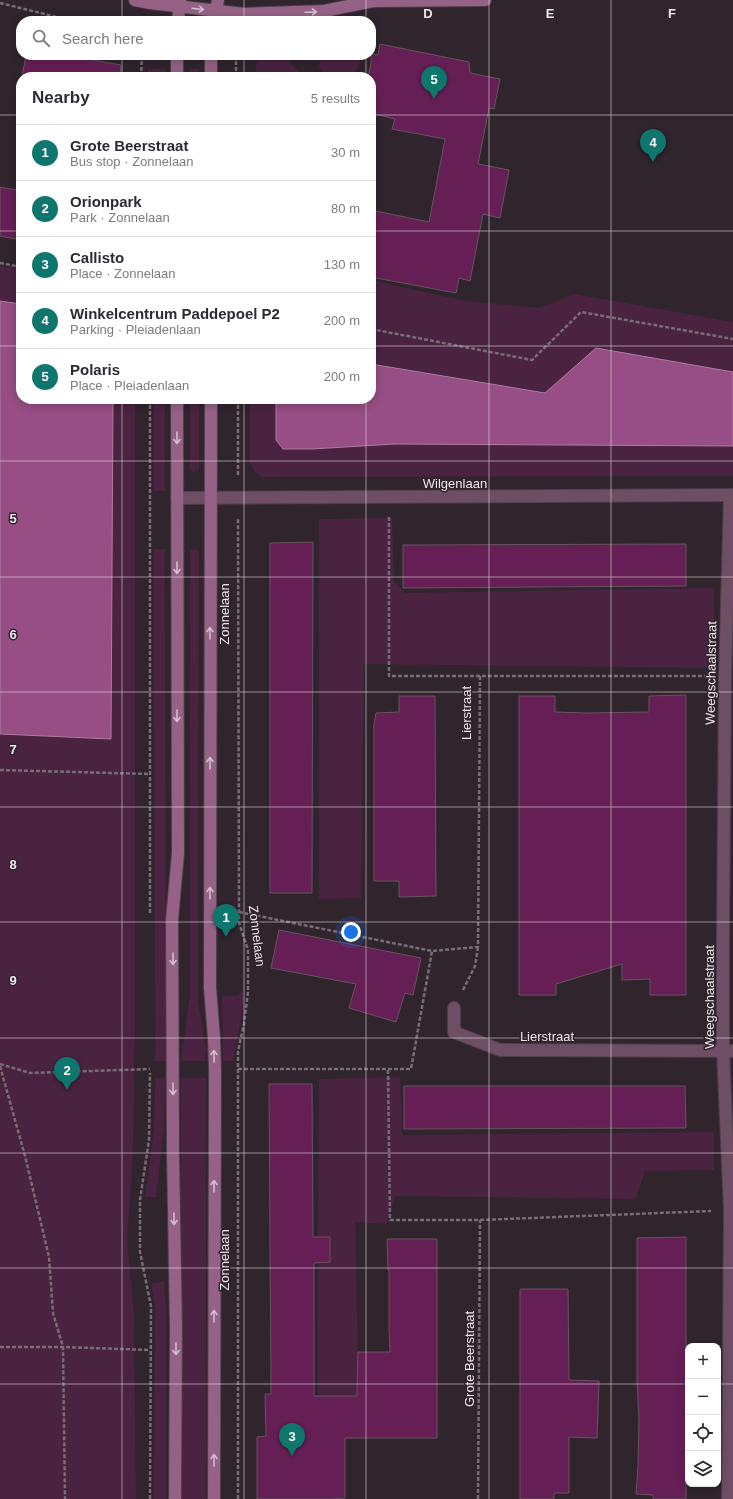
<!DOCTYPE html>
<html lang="en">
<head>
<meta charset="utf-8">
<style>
  :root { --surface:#fff; --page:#f2f2f3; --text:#2b2b33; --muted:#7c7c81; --line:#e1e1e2; --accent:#0f766e }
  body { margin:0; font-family:Arial,sans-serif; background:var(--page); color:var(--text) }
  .controls { position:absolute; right:12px; bottom:12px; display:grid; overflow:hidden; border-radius:8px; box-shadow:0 2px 10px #0003 }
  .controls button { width:36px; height:36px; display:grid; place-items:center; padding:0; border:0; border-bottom:1px solid var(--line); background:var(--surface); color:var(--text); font:20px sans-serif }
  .you { position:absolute; left:351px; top:932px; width:14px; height:14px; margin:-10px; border:3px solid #fff; border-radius:50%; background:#1a73e8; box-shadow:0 0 0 6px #1a73e833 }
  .badge { display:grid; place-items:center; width:26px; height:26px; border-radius:50%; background:var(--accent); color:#fff; font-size:13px; font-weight:700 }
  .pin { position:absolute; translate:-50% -33px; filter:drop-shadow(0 1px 2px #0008) }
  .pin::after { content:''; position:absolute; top:21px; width:14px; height:12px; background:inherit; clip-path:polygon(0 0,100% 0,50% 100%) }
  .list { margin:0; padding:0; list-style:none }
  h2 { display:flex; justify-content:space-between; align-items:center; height:52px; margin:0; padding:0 16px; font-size:17px }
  h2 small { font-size:13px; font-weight:400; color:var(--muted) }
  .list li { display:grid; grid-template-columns:26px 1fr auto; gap:12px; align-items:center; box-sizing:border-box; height:56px; padding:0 16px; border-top:1px solid var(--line) }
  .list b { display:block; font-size:15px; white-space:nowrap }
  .list p { margin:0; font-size:13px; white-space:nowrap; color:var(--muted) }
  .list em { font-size:13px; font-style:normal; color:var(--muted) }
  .icon { flex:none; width:22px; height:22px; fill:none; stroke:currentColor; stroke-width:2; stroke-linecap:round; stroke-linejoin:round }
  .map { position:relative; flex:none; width:733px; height:1499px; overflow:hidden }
  .search { position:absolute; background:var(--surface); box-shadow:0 2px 10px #0003; left:16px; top:16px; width:360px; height:44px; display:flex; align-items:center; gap:10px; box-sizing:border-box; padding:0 14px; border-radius:16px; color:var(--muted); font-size:15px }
  .panel { position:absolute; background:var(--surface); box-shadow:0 2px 10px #0003; left:16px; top:72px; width:360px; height:332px; border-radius:16px }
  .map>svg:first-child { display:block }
  .green { fill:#4a2340 }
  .water { fill:#964e84; stroke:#b07ba3 }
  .building { fill:#651f55; stroke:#64555f }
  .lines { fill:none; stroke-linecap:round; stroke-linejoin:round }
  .street-casing { stroke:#4b3f48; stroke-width:14 }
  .secondary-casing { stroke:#4b3f48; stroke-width:14 }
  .path { stroke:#776d74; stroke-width:2.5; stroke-dasharray:4 2; stroke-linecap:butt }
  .street { stroke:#6e4e65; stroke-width:12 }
  .secondary { stroke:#956286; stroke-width:12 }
  .oneway { stroke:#d3becd }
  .grid { fill:none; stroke:#eee5eb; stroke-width:1; stroke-opacity:0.55 }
  .labels { text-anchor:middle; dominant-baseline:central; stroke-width:3; stroke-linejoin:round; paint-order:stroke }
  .street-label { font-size:13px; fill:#eee5eb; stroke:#30242d }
  .grid-label { font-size:13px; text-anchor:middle; font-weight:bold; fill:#eee5eb; stroke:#30242d; stroke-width:3; stroke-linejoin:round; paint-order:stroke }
</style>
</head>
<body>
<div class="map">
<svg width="733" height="1499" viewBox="0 0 733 1499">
  <rect width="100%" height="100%" fill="#30242d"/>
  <g class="green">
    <path d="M261,55H281L305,77H256V66Z"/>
    <path d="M321,55H358L359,63L354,77H324L319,67Z"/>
    <path d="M148,69H166L164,77H148Z"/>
    <rect x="189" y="69" width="10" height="8"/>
    <path d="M0,266L21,269V304L0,301Z"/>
    <path d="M371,280L465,301L539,308L575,294L733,322V372L596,348L545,393L371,364Z"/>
    <path d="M113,399H135V1027L133,1153L127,1240L134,1314L136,1499H0V734L111,739Z"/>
    <path d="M154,399H165V491H155L154,488Z"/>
    <path d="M190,399H199V469L194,473L190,469Z"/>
    <path d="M250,399H276V440L312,449L395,444L733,446V476L262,477L255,472L250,463Z"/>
    <path d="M392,518L394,582L406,593L714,588V668L364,664L361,898L319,899V519Z"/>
    <path d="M154,549H165L166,1061H155Z"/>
    <path d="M190,550H199L198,1002L206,1048L205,1061H181L190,994Z"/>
    <path d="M241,992H243V1007L233,1061H223L222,996H237Z"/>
    <path d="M400,1077L402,1135L714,1132V1170L645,1171L636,1199L396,1196L386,1224L355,1222L360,1438L317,1443L319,1079Z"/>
    <path d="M155,1078H165L164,1129L156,1197H145L154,1129Z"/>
    <rect x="181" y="1078" width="25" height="421"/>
    <path d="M164,1281L166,1308V1499H154L155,1305L151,1284Z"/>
  </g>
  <g class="water">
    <path d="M0,301L21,304V399H113L111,739L0,734Z"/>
    <path d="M596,348L733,372V446L395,444L312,449H283L276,440V399H371V364L545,393Z"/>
  </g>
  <g class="building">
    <path d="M380,44L469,62L470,73L500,79L494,109L489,108L478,164L509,170L500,218L483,214L470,281L459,278L456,293L371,277V210L429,222L445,139L392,129L395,119L371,113V77H368L371,64V54L378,55Z"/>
    <path d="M26,55H76V57L121,65L120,77H22Z"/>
    <path d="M0,187L21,191V240L0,236Z"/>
    <path d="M313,542L312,893H270V543Z"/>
    <path d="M686,544V586L403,588V545Z"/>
    <path d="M686,695V995H650V979L622,980V964L556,984V995H519V696H555V712L586,713L649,712V696Z"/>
    <path d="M399,696H435L436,896L399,897V881H374V725L376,713L399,712Z"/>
    <path d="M279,930L421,958L413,995L405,993L396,1022L349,1008L356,984L271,968Z"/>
    <path d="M269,1084H312L313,1237H330V1262L314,1263V1396H357L358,1352H390L389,1328V1270H388L387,1239H437V1438H345V1498L334,1499H257V1437L266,1436L265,1394H271Z"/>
    <path d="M404,1086H685L686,1128L404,1129Z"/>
    <path d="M686,1237V1499H653V1495L636,1494L638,1467L639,1418L637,1381V1238Z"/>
    <path d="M520,1289H568L569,1380L599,1381L597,1438L569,1437V1493H554V1499H520Z"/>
  </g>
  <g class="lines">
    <defs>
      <g id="street">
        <path d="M177,498L733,495"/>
        <path d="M454,1008V1032L500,1050L733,1051"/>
        <path d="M728,1499L730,1211L723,1050V942L725,676L730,495"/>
      </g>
      <g id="secondary">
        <path d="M135,0L150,3L244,14L324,11L373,1L485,0"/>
        <path d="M178,21L180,0"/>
        <path d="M214,21L218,0"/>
        <path d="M177,55V77"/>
        <path d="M211,77V55"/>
        <path d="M211,399L210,988L214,1038L215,1069L214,1499"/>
        <path d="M175,1499L176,1329L173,1154L172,920L178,853L177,399"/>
      </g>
    </defs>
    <use href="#street" class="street-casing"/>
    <use href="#secondary" class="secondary-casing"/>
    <g class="path">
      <path d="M0,3L73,21"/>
      <path d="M141,77L142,55"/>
      <path d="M236,77V55"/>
      <path d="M0,263L21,267"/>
      <path d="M371,329L532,360L581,312L733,339"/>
      <path d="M150,399V914"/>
      <path d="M238,399V477"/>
      <path d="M389,517V676H480"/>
      <path d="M0,770L150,774"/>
      <path d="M239,912L432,951L478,947L480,676H705"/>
      <path d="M463,990L475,966L478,947"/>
      <path d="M0,1064L30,1073L150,1069"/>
      <path d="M0,1066L25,1156L49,1257L53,1313L63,1347L65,1499"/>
      <path d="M238,1069H411L432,951"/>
      <path d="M388,1070L390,1220H480L711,1211"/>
      <path d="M0,1347H63L150,1350"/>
      <path d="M150,1499L151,1306L140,1252V1200L149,1140L150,1073"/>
      <path d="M238,1499V1051L244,1024L248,992V950L239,923V912L238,518"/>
      <path d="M478,1499L480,1220"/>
    </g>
    <use href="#street" class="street"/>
    <use href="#secondary" class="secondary"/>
  </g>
  <defs><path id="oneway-shaft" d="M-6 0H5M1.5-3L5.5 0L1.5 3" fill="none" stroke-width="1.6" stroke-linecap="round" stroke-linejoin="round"/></defs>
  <g class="oneway">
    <use href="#oneway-shaft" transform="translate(198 9) rotate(7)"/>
    <use href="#oneway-shaft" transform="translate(311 12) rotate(-2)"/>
    <use href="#oneway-shaft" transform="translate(177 438) rotate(90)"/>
    <use href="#oneway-shaft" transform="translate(177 568) rotate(90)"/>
    <use href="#oneway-shaft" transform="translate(210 633) rotate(-90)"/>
    <use href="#oneway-shaft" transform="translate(177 716) rotate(90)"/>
    <use href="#oneway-shaft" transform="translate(210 763) rotate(-90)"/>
    <use href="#oneway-shaft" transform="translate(210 893) rotate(-90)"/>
    <use href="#oneway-shaft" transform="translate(173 959) rotate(90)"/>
    <use href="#oneway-shaft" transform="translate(214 1056) rotate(-91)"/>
    <use href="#oneway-shaft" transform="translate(173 1089) rotate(90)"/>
    <use href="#oneway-shaft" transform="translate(214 1186) rotate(-90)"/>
    <use href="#oneway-shaft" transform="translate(174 1219) rotate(89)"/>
    <use href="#oneway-shaft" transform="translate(214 1316) rotate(-90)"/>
    <use href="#oneway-shaft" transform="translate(176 1349) rotate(90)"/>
    <use href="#oneway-shaft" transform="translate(214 1460) rotate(-90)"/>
  </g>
  <path class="grid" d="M122,0V21M244,0V21M366,0V21M489,0V1499M611,0V1499M122,55V77M244,55V77M366,55V77M0,115H21M371,115H733M0,231H21M371,231H733M0,346H21M371,346H733M122,399V1499M244,399V1499M366,399V1499M0,461H733M0,577H733M0,692H733M0,807H733M0,922H733M0,1038H733M0,1153H733M0,1268H733M0,1384H688M718,1384H733"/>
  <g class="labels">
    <g class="street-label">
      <text x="455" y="483">Wilgenlaan</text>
      <text transform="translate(224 614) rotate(-90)">Zonnelaan</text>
      <text transform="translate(711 673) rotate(-89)">Weegschaalstraat</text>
      <text transform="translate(466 713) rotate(-90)">Lierstraat</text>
      <text transform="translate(257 936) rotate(83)">Zonnelaan</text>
      <text transform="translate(709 997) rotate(-90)">Weegschaalstraat</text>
      <text x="547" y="1036">Lierstraat</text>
      <text transform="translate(224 1260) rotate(-90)">Zonnelaan</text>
      <text transform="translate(469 1359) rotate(-90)">Grote Beerstraat</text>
    </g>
  </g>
  <g class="grid-label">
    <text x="428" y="18">D</text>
    <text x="550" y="18">E</text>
    <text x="672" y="18">F</text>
    <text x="13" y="523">5</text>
    <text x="13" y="639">6</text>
    <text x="13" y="754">7</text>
    <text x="13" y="869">8</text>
    <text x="13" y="985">9</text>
  </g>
</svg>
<div class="controls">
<button>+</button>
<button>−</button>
<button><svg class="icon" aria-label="locate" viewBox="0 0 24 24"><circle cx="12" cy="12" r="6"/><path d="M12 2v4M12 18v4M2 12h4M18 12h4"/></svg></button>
<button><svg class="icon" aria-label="layers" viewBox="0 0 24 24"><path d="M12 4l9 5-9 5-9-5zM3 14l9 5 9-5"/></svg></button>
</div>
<div class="you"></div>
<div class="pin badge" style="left:226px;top:937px">1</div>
<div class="pin badge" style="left:67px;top:1090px">2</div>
<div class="pin badge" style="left:292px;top:1456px">3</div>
<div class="pin badge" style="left:653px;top:162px">4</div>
<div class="pin badge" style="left:434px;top:99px">5</div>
<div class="search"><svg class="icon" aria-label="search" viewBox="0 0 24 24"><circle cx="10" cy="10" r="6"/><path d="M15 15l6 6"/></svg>Search here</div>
<section class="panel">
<h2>Nearby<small>5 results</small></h2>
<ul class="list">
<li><span class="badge">1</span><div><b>Grote Beerstraat</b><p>Bus stop · Zonnelaan</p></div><em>30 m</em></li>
<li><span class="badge">2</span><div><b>Orionpark</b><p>Park · Zonnelaan</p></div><em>80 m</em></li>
<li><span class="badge">3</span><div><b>Callisto</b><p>Place · Zonnelaan</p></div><em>130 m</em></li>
<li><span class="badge">4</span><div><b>Winkelcentrum Paddepoel P2</b><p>Parking · Pleiadenlaan</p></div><em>200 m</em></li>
<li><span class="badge">5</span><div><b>Polaris</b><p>Place · Pleiadenlaan</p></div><em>200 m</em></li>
</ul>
</section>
</div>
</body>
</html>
